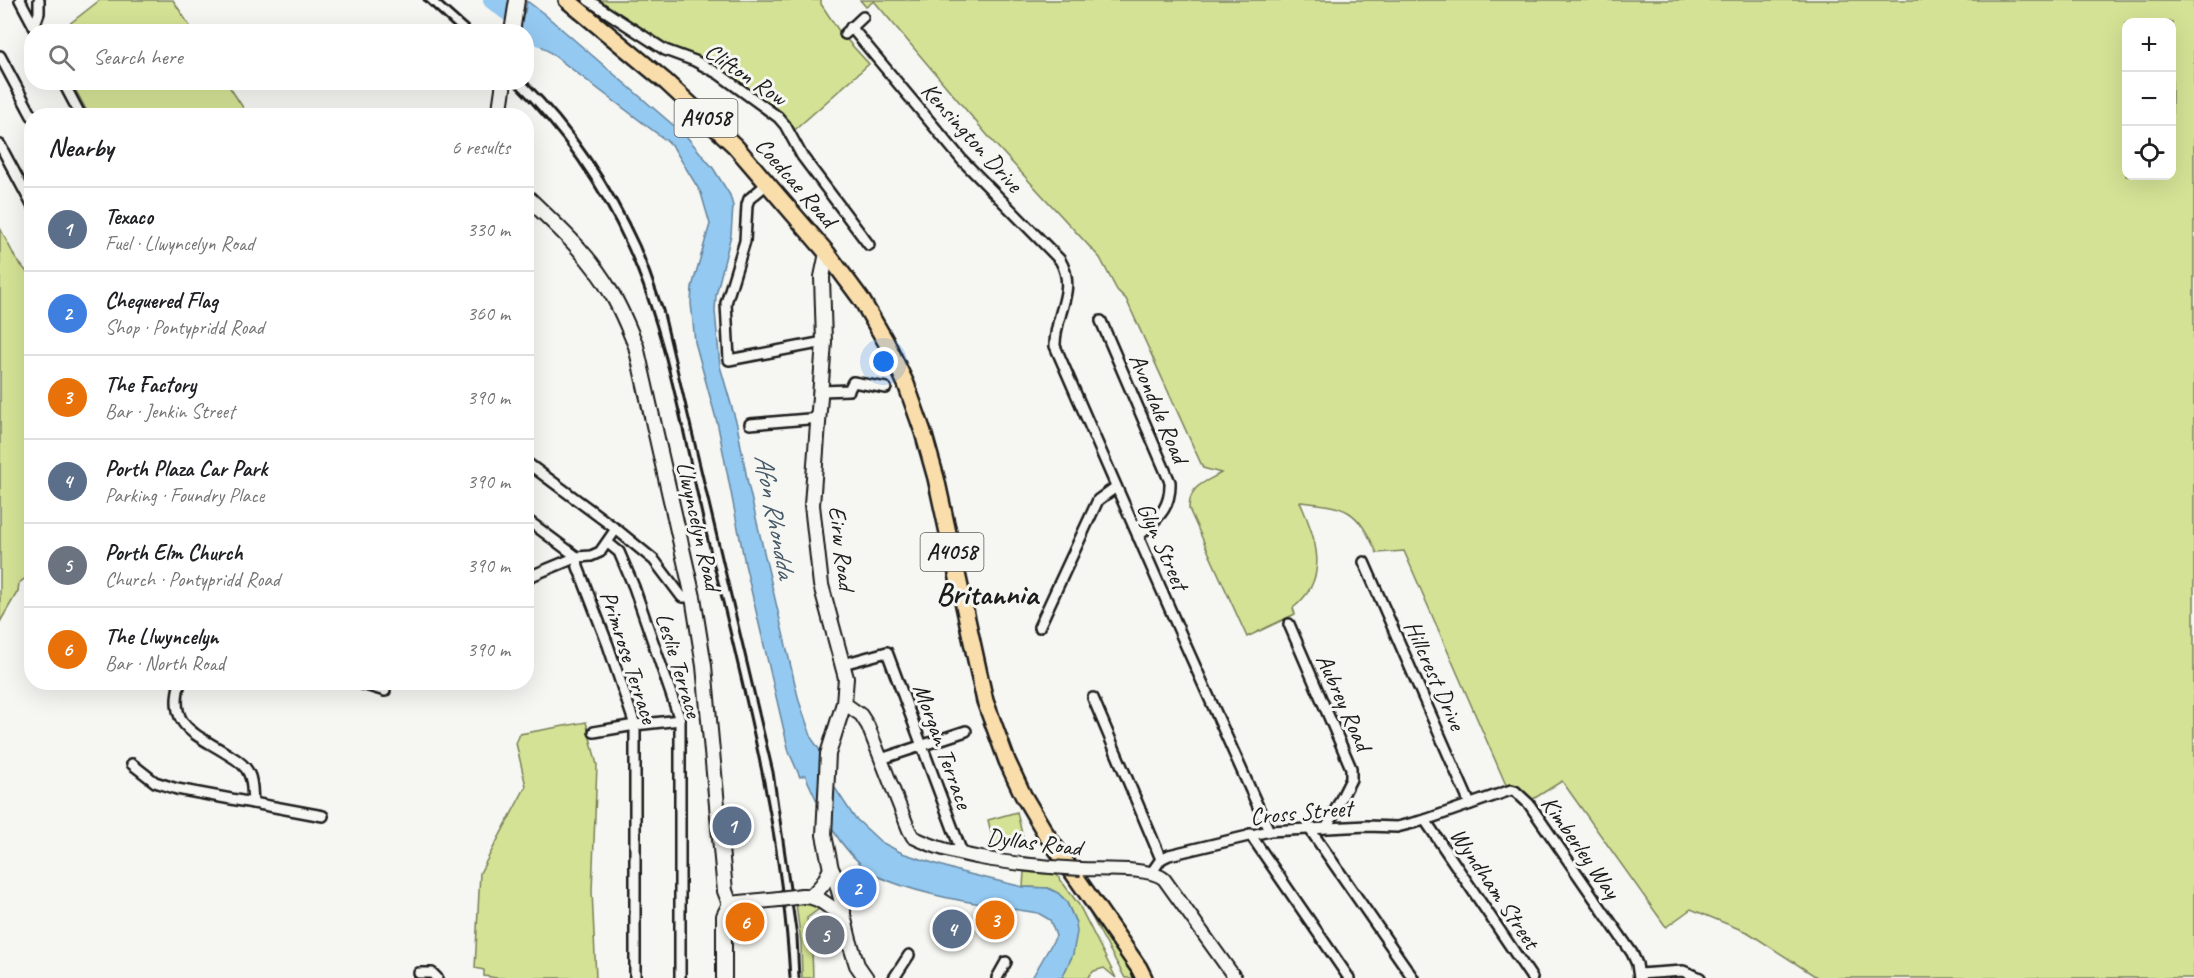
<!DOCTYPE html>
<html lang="en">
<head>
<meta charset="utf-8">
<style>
  :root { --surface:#fff; --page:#f2f2f2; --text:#202124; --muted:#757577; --line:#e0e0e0; --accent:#2563eb }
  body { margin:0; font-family:Caveat,sans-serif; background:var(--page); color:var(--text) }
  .controls { position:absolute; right:18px; top:18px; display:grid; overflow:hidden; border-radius:12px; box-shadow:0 6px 24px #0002 }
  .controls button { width:54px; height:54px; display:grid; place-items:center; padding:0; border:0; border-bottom:2px solid var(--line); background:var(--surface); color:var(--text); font:30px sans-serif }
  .you { position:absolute; left:884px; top:362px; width:21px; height:21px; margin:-15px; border:4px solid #fff; border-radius:50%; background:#1a73e8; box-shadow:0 0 0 9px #1a73e833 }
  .badge { display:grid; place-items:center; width:39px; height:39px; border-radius:50%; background:var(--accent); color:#fff; font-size:20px; font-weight:700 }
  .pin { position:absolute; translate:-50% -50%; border:3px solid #fff; box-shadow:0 2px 6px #0006 }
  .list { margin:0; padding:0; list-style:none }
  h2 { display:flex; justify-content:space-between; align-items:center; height:78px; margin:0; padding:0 24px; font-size:26px }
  h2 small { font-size:20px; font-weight:400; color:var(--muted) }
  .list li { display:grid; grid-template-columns:39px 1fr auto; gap:18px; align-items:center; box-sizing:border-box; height:84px; padding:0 24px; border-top:2px solid var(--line) }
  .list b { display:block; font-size:22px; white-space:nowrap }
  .list p { margin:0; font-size:20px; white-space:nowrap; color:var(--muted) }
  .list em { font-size:20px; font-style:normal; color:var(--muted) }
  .icon { flex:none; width:33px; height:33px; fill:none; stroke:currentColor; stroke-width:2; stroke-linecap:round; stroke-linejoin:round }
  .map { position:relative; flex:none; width:2194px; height:978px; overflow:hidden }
  .search { position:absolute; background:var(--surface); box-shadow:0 6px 24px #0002; left:24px; top:24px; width:510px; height:66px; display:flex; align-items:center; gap:15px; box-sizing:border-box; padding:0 21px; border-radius:24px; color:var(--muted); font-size:22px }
  .panel { position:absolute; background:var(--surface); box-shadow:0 6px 24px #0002; left:24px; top:108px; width:510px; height:582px; border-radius:24px }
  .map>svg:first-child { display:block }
  .green { fill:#d4e295; stroke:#787f58; stroke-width:1.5; fill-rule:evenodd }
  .water { fill:#94c9f1; stroke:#64849c; stroke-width:1.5 }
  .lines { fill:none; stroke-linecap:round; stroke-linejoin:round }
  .river { stroke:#94c9f1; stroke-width:18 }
  .minor-casing { stroke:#1c1c1c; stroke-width:14 }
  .tertiary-casing { stroke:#1c1c1c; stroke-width:16 }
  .secondary-casing { stroke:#1c1c1c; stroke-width:18 }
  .primary-casing { stroke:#1c1c1c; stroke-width:20 }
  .minor { stroke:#f6f6f2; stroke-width:9 }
  .tertiary { stroke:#f6f6f2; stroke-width:12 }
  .secondary { stroke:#f6f6f2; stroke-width:14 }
  .primary { stroke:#f9ddab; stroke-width:15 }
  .rail { stroke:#1c1c1c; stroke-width:3 }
  .tertiary-bridge-casing { stroke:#1c1c1c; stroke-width:16; stroke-linecap:butt }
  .secondary-bridge-casing { stroke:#1c1c1c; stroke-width:18; stroke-linecap:butt }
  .tertiary-bridge { stroke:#f6f6f2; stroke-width:12 }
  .secondary-bridge { stroke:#f6f6f2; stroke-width:14 }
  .labels { text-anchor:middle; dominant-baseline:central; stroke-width:6; stroke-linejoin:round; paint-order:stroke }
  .shield { fill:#f6f6f2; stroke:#5d5d5c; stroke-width:1.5 }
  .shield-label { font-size:22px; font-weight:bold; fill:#1c1c1c }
  .street-label { font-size:24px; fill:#1c1c1c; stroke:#f6f6f2 }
  .water-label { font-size:26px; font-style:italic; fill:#465967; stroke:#f6f6f2 }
  .district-label { font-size:30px; font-weight:bold; fill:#1c1c1c; stroke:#f6f6f2 }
</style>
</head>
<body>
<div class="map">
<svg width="2194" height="978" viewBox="0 0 2194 978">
  <rect width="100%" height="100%" fill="#f6f6f2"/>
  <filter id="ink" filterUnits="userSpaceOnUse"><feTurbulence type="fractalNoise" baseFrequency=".0167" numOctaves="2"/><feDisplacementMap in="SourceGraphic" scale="12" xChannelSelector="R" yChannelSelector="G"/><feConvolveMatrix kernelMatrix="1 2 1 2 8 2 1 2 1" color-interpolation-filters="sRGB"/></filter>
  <g filter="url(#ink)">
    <g class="green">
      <path d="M100,0H173L193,31H63L68,25Z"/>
      <path d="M588,0H821V4L839,31L869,64L789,135L785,125L719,74L665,50Z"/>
      <path d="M860,0H2194V978H1818L1749,933L1691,909L1666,927L1562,781L1530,801L1518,789L1506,785L1404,551L1377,553C1356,508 1348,507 1300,502C1316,539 1331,578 1293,608L1295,614L1247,637L1189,509C1189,485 1204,483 1221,473L1203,468L1126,299L1117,290L1100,258L994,143L874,1L866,7ZM2126,22H2172V176H2126Z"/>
      <path d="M72,83H227L244,109L235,116L89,115Z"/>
      <path d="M0,228L16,259L32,278L31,574L19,583L18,591L0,622Z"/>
      <path d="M586,722L597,765L592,891L596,978H497L484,976V970L475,968L480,873L526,786L516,743L520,734Z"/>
      <path d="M1017,812L1024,843L995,849L988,820Z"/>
      <path d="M1024,872L1057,875L1079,905L1116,978L1104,968L1094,971L1087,978H1062L1073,954L1076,923L1070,909L1066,901L1058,893L1048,888L1023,887Z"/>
      <path d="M1083,901L1135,978H1125Z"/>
      <path d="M796,904H810L819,909L807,918L812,950L813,978H802L801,942Z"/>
    </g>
    <path class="water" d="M527,1L543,13L687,137L713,168L730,195L733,206L731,235L716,295L715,311L720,366L737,425L748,484L799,701L812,739L819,749L835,788L854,817L881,842L902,853L961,872L1023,887L1048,888L1058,893L1066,901L1076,923L1077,932L1073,954L1062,978H1032L1056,936L1050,920L1038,913C989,905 935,899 889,881C883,878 876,877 872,873C838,849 821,811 805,775L800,777L789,752L745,564L718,426L695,342L691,303L692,287L710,224L701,193L672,145L527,35L526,32L521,31Z"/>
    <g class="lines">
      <path class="river" d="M492,0L541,37"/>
      <defs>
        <g id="minor">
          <path d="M20,0L37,32"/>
          <path d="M588,0L665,50L695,61L719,74L778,117L785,125L802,156L869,245"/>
          <path d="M34,27L39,13V0"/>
          <path d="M851,27L962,160L1060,260C1078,291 1054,314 1055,346L1186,646L1269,831"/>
          <path d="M845,34L863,17"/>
          <path d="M0,56L32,116"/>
          <path d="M63,82L81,116"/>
          <path d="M0,145L32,205"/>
          <path d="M767,184L749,199L747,205L745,241L726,303L729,360L824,342"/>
          <path d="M1101,321L1170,482C1171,510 1156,519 1138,537"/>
          <path d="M822,391L849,390L853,382L886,388"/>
          <path d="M750,424L820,418"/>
          <path d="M526,462L616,529L654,560L682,597H693"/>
          <path d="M526,519L577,557L578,567L608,645L635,725V978"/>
          <path d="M608,543L619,552L634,587L680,720V978"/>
          <path d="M1364,562L1470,804"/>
          <path d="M526,578L577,557L591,556L600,552L616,529"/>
          <path d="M1289,624L1351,768V779L1327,827"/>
          <path d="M1039,627L1098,500L1116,487"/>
          <path d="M843,664L887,652L962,853"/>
          <path d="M180,682C167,728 197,734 229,755C236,759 246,766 249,774C253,782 252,794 253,803"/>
          <path d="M356,682L385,691"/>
          <path d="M1093,698L1161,859"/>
          <path d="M594,732L635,725L680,720"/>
          <path d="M881,759L966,731"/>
          <path d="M132,764L155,782L177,789L323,816"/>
          <path d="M1425,820L1532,978"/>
          <path d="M1309,828L1413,978"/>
          <path d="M1250,834L1349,978"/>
          <path d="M1152,872L1161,859L1169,855L1269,831L1367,826L1397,827L1425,820L1511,790L1515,791L1529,804L1632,953L1637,964L1639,978"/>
          <path d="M419,973H432L437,978"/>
          <path d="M1639,974L1683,971L1700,978"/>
          <path d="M894,978L909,955"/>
          <path d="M997,978L1006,962"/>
        </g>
        <g id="tertiary">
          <path d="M844,703L861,715L868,726L909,830L913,837C953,857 1008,863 1051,867"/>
          <path d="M1081,869C1101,870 1150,867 1164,879L1235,978"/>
        </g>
        <g id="secondary">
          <path d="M512,32L517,0"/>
          <path d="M499,116L504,82"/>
          <path d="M526,196C557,226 589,254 610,291C621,308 628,327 636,346L693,597L704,666L725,891L730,904"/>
          <path d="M827,253L822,277L824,342L812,505L821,585L846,678L844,703L828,754L824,835L831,869L835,876L843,906V915L849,940L857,965L866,978"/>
          <path d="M802,896C820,895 828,908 843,915"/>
          <path d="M812,896L823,884L831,869"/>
          <path d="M730,904L779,899"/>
          <path d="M724,978V916L730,904"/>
        </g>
        <path id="primary" d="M567,0L666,82L735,146L827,253L861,299L886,342L906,384L923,432L936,478L985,701L1007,761L1023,795L1046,834L1139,968L1144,978"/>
      </defs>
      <use href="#minor" class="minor-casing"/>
      <use href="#tertiary" class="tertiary-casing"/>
      <use href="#secondary" class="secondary-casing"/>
      <use href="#primary" class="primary-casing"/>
      <use href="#minor" class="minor"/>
      <use href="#tertiary" class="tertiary"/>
      <use href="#secondary" class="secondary"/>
      <use href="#primary" class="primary"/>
      <g class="rail">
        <path d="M424,0L459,32"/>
        <path d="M438,0L474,32"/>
        <path d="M526,81C573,127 612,186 639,245C648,266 655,289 663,310L773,772L797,937L799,978"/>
        <path d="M512,82C559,129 600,186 627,246C667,333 684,439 706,532C741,679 782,826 790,978"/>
      </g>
      <defs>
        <path id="tertiary-bridge" d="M1051,867L1081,869"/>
        <path id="secondary-bridge" d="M779,899L802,896"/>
      </defs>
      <use href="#tertiary-bridge" class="tertiary-bridge-casing"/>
      <use href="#secondary-bridge" class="secondary-bridge-casing"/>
      <use href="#tertiary-bridge" class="tertiary-bridge"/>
      <use href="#secondary-bridge" class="secondary-bridge"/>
    </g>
  </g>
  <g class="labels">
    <g class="shield">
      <rect x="674.5" y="99" width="63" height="38" rx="4.5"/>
      <rect x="920.5" y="533" width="63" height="38" rx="4.5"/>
    </g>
    <g class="shield-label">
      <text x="706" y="118">A4058</text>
      <text x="952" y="552">A4058</text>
    </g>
    <g class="street-label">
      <text transform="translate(746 74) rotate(34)">Clifton Row</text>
      <text transform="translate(972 137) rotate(48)">Kensington Drive</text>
      <text transform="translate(796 182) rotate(49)">Coedcae Road</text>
      <text transform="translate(1159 408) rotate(67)">Avondale Road</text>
      <text transform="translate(699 526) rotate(77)">Llwyncelyn Road</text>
      <text transform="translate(1163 546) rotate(66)">Glyn Street</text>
      <text transform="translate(842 548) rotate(83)">Eirw Road</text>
      <text transform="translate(629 657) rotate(72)">Primrose Terrace</text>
      <text transform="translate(679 665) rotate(73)">Leslie Terrace</text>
      <text transform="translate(1435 675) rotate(66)">Hillcrest Drive</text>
      <text transform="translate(1344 702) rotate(66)">Aubrey Road</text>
      <text transform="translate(943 746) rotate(70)">Morgan Terrace</text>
      <text transform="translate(1301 812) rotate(-5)">Cross Street</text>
      <text transform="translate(1034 842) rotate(7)">Dyllas Road</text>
      <text transform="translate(1581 847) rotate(55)">Kimberley Way</text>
      <text transform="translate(1495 888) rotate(56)">Wyndham Street</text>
    </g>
    <g class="water-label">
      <text transform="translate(775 516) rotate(79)">Afon Rhondda</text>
    </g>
    <g class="district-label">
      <text x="987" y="594">Britannia</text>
    </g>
  </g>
</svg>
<div class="controls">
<button>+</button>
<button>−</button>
<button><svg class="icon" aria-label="locate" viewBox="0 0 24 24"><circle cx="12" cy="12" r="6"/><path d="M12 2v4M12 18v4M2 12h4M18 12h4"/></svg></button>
</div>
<div class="you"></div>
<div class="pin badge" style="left:732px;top:826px;background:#5c6f8a">1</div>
<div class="pin badge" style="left:857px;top:888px;background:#3f7fe0">2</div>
<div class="pin badge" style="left:995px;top:920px;background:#e8710a">3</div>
<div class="pin badge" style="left:952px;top:929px;background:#5c6f8a">4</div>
<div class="pin badge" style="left:825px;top:935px;background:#6b7280">5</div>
<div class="pin badge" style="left:745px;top:922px;background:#e8710a">6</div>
<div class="search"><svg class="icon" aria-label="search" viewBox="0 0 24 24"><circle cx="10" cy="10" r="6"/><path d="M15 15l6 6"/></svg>Search here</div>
<section class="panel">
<h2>Nearby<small>6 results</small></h2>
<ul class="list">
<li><span class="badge" style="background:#5c6f8a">1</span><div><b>Texaco</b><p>Fuel · Llwyncelyn Road</p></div><em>330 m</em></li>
<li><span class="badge" style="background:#3f7fe0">2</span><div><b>Chequered Flag</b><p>Shop · Pontypridd Road</p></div><em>360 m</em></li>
<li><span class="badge" style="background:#e8710a">3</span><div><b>The Factory</b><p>Bar · Jenkin Street</p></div><em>390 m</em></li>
<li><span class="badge" style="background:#5c6f8a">4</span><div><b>Porth Plaza Car Park</b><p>Parking · Foundry Place</p></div><em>390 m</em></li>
<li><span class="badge" style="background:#6b7280">5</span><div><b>Porth Elm Church</b><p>Church · Pontypridd Road</p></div><em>390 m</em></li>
<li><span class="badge" style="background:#e8710a">6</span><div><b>The Llwyncelyn</b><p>Bar · North Road</p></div><em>390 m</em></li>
</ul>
</section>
</div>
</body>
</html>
